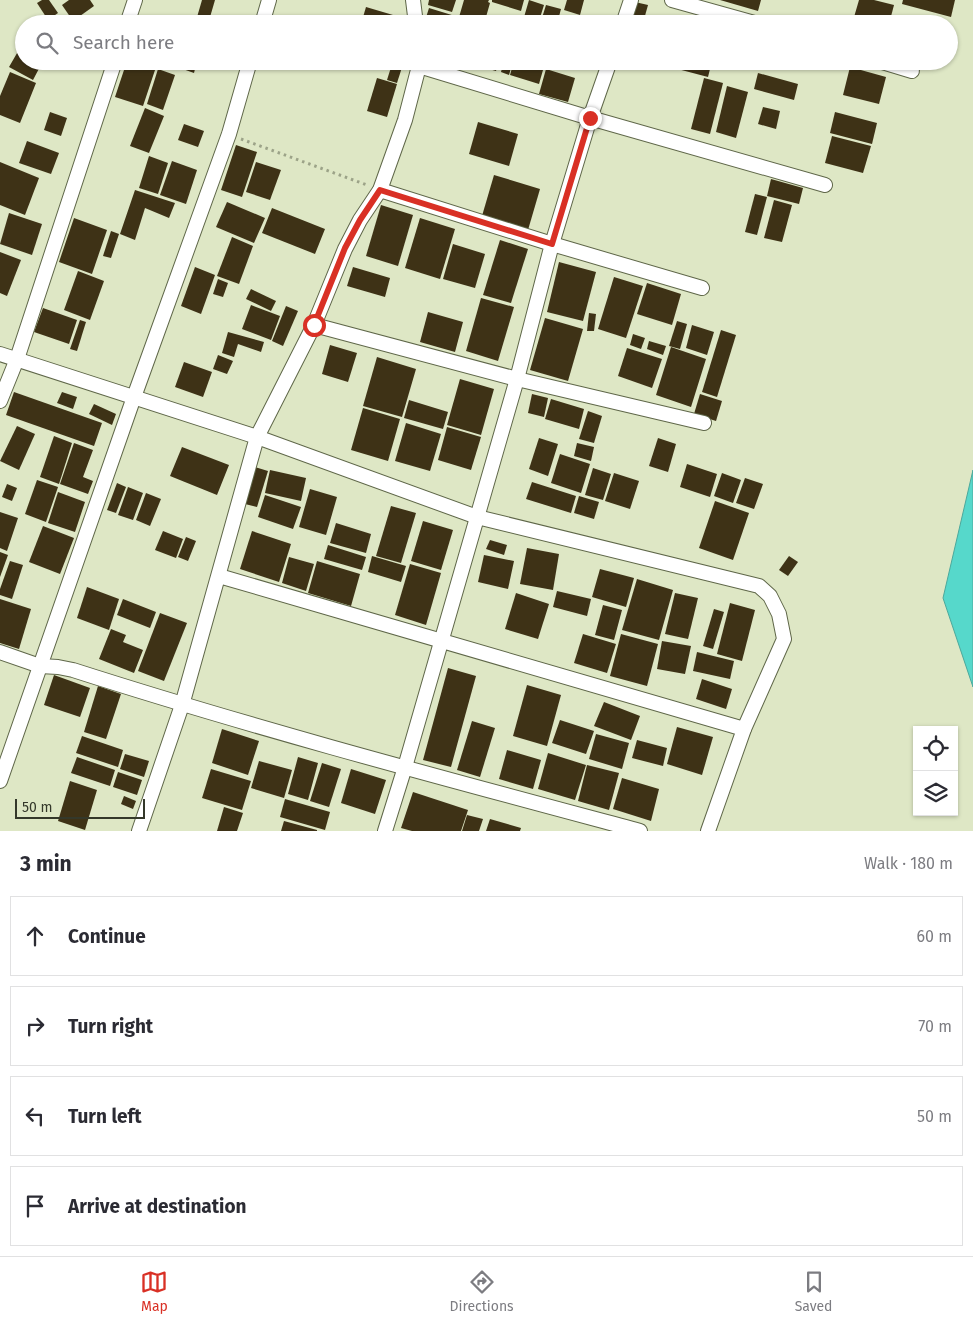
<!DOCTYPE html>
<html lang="en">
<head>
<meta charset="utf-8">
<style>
  :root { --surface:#fff; --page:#f2f2f3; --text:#2b2b33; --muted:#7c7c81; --line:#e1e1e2; --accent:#d93025 }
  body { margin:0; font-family:"Fira Sans",sans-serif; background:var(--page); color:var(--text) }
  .controls { position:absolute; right:15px; bottom:15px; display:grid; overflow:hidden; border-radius:0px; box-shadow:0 1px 4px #0004 }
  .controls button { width:45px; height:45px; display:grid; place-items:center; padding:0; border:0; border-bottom:1px solid var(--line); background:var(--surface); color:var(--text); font:25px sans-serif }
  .scale { position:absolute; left:15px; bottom:12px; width:130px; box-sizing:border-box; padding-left:5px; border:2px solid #34382a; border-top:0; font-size:14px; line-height:18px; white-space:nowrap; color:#34382a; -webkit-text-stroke:4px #dee7c5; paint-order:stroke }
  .stop { position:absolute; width:15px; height:15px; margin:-11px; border:4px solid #d93025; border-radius:50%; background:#fff }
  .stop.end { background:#d93025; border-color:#fff; box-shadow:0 1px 5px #0008 }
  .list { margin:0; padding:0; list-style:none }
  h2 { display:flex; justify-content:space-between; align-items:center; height:65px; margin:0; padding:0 20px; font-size:21px }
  h2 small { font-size:16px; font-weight:400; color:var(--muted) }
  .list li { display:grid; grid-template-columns:32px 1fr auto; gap:15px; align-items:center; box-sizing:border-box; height:80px; margin:0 10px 10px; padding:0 10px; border:1px solid var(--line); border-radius:0px }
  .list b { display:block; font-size:19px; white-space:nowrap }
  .list em { font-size:16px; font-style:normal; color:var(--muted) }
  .icon { flex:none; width:28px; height:28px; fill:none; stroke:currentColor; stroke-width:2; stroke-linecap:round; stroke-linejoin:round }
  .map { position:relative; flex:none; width:973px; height:831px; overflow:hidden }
  .search { position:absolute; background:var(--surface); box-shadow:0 1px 4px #0004; left:15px; right:15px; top:15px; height:55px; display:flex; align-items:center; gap:12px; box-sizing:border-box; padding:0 18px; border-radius:28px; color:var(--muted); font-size:19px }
  .sheet { height:425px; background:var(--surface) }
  nav { display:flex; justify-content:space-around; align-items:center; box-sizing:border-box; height:70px; border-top:1px solid var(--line); background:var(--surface); font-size:14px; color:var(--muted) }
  nav a { display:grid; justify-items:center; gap:2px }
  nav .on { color:var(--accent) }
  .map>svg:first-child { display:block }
  .water { fill:#56d8cb; stroke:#4ca89b }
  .building { fill:#3e3216 }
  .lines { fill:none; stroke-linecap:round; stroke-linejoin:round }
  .street-casing { stroke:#5f6749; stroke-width:16 }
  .path { stroke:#9ca388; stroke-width:3; stroke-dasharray:2.5 4; stroke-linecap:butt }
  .street { stroke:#fff; stroke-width:14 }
  .route { stroke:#d93025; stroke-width:6 }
</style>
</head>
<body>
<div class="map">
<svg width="973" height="831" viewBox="0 0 973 831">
  <rect width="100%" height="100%" fill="#dee7c5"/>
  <path class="water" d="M973,470V687L943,598Z"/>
  <g class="building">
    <path d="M42,0H49L58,13L48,20L37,3Z"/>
    <path d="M69,0H90L94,6L73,21L62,5Z"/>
    <path d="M202,0H215L208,24H195Z"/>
    <path d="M429,0H456L452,12L428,5Z"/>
    <path d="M464,0H489L488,2L490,3L484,24H457Z"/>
    <path d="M492,0H524L521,11L492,2Z"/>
    <path d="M529,0L544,5L538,24H522Z"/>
    <path d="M567,0H584L580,15L564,10Z"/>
    <path d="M720,0H761L758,11Z"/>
    <path d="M859,0H874L894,5L889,24H852Z"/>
    <path d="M903,0H955L951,17L902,4Z"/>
    <path d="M635,2L648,5L643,23L630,20Z"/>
    <path d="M546,5L561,9L557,24H540Z"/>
    <path d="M366,7L393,15L390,24H361Z"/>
    <path d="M429,8L455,16L453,24H424Z"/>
    <path d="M24,41V61H43L33,80L9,67Z"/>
    <path d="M127,61H150L157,64L143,106L115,97Z"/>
    <path d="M182,61H197L194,73L180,68Z"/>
    <path d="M393,61H404L397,83L387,80Z"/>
    <path d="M479,61H499L496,71L478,66Z"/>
    <path d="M504,61H513L509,75L501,72Z"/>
    <path d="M514,61L543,70L539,84L510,75Z"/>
    <path d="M520,61H546L543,69Z"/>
    <path d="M671,61H712L708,77L670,67Z"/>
    <path d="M793,61H806L804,69L792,65Z"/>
    <path d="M850,67L886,77L879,104L843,95Z"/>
    <path d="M158,69L175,75L163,110L147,104Z"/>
    <path d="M546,69L575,78L568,102L539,94Z"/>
    <path d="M10,72L36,83L20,123L0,115V96Z"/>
    <path d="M758,73L798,84L794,100L754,89Z"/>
    <path d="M377,78L397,84L387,117L367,111Z"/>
    <path d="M704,78L723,83L710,134L691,129Z"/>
    <path d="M727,86L748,92L736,138L716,132Z"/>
    <path d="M763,107L780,111L776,129L758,124Z"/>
    <path d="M145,108L164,116L149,153L130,146Z"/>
    <path d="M50,112L67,118L61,136L44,130Z"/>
    <path d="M835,112L877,123L872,144L830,133Z"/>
    <path d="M478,122L518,134L509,166L469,154Z"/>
    <path d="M184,124L204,131L198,147L178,140Z"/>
    <path d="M832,136L871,146L863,173L825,163Z"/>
    <path d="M27,141L59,153L51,174L19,163Z"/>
    <path d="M236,145L257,152L242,197L221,190Z"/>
    <path d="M149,156L168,163L158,194L139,188Z"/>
    <path d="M172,161L197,170L186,204L160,195Z"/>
    <path d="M0,162L39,178L25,215L0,205Z"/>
    <path d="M256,162L281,170L270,200L246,192Z"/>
    <path d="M494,175L540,189L528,230L482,216Z"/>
    <path d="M771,179L803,188L799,204L767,196Z"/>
    <path d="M135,190L175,203L169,218L145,208L135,240L120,234Z"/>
    <path d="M755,194L767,197L757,235L745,232Z"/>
    <path d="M774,200L792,205L782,242L764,238Z"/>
    <path d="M227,202L265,218L254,243L216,227Z"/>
    <path d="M381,205L413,215L398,266L366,256Z"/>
    <path d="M272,208L325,229L315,254L262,233Z"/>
    <path d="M9,213L42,224L32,255L0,244Z"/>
    <path d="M74,218L107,230L92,274L59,262Z"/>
    <path d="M420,218L455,229L440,279L405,268Z"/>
    <path d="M111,231L119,234L111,258L103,256Z"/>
    <path d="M232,237L253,246L239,284L217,276Z"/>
    <path d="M500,240L528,249L511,303L483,295Z"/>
    <path d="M453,244L485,254L475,288L443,279Z"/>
    <path d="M0,252L21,260L7,296L0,293Z"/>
    <path d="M559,262L596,272L583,321L547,312Z"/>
    <path d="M195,267L215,275L201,314L181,306Z"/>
    <path d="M353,267L390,278L385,297L347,286Z"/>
    <path d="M78,271L104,281L90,320L64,310Z"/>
    <path d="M614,277L643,286L626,338L598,329Z"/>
    <path d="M218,279L228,283L223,297L213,294Z"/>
    <path d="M647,283L681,294L672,325L637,314Z"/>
    <path d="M251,289L276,301L271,311L246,299Z"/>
    <path d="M481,298L514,307L498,361L466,351Z"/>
    <path d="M251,305L280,316L271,340L242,329Z"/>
    <path d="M286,306L298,311L283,346L272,341Z"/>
    <path d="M43,308L77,320L69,344L34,332Z"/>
    <path d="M428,312L463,322L455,352L420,342Z"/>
    <path d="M589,313L596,314L594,331H587Z"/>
    <path d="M545,318L583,329L568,381L530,370Z"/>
    <path d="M80,320L86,322L77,351L70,349Z"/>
    <path d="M677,321L687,324L680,349L669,346Z"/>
    <path d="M692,325L714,332L707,355L686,348Z"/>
    <path d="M721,330L736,335L717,397L702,392Z"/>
    <path d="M228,332L264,342L261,352L238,344L234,357L222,353Z"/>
    <path d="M633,334L645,338L641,349L630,345Z"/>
    <path d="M649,341L666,346L663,355L647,349Z"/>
    <path d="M330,345L357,353L348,382L322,374Z"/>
    <path d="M671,347L706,359L691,407L656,395Z"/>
    <path d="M627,348L662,359L652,388L618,376Z"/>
    <path d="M218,355L233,361L227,374L213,369Z"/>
    <path d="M377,357L416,369L402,417L363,406Z"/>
    <path d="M184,362L212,372L203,397L175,387Z"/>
    <path d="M460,379L494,389L481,435L447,425Z"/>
    <path d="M14,392L102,423L94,446L6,415Z"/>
    <path d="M62,392L77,397L73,409L57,403Z"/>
    <path d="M532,394L548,398L544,417L528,413Z"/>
    <path d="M700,394L722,401L716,421L694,414Z"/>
    <path d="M551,399L584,409L579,429L545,419Z"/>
    <path d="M409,400L448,412L443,429L404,418Z"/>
    <path d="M94,404L116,414L112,425L89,414Z"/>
    <path d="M363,408L400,419L388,461L351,450Z"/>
    <path d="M588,411L602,416L594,443L579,439Z"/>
    <path d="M406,423L441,434L430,471L395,461Z"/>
    <path d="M17,426L35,434L19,470L0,461Z"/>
    <path d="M447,427L481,437L471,470L438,460Z"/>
    <path d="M54,436L72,443L59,484L40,477Z"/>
    <path d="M539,438L558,444L548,476L529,469Z"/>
    <path d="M658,438L676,444L668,472L649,466Z"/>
    <path d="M74,443L93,450L83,477L93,481L88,494L60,484Z"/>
    <path d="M577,443L594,447L591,461L574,456Z"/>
    <path d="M182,447L229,465L217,495L170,476Z"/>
    <path d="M560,454L590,464L581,493L551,483Z"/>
    <path d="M687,464L717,474L710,497L680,487Z"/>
    <path d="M252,466L268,471L257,507L241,503Z"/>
    <path d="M593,468L611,474L603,500L585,495Z"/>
    <path d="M270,470L306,478L301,501L265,493Z"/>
    <path d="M614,473L639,481L630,509L605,501Z"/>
    <path d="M722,473L741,480L733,503L714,496Z"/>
    <path d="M745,478L763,484L754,509L736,503Z"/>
    <path d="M37,480L58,487L46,522L25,514Z"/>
    <path d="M532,482L576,496L571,513L526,499Z"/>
    <path d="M117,483L126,487L116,513L107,510Z"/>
    <path d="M7,484L17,488L12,501L2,497Z"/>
    <path d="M128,487L143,493L133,520L118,515Z"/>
    <path d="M310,489L337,497L326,535L299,527Z"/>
    <path d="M58,492L85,502L75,532L48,523Z"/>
    <path d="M146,493L161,499L150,526L136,520Z"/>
    <path d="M265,495L301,507L293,529L258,517Z"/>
    <path d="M579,496L599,502L594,519L574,513Z"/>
    <path d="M715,501L749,513L733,560L699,548Z"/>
    <path d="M391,506L416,513L401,563L376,556Z"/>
    <path d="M0,512L18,518L7,551L0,548Z"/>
    <path d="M423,521L453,530L441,570L411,561Z"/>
    <path d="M336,523L371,534L366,553L330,543Z"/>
    <path d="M43,526L74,538L60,574L29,562Z"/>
    <path d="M163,531L183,539L176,558L155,550Z"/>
    <path d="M252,531L291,544L279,582L240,569Z"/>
    <path d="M186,537L196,541L188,561L178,557Z"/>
    <path d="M490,540L507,545L504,555L486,549Z"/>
    <path d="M328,545L366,557L362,570L324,559Z"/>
    <path d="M527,548L559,554L553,590L520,584Z"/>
    <path d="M0,552L8,555L0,577Z"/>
    <path d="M484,555L514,561L508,589L478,582Z"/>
    <path d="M372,556L406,566L401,582L368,572Z"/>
    <path d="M789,556L798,562L788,576L779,570Z"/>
    <path d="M289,557L314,564L306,591L282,583Z"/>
    <path d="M10,561L23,565L12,599L0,595V589Z"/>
    <path d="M317,561L360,574L351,606L308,593Z"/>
    <path d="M410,564L441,573L426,625L395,615Z"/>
    <path d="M600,569L634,578L626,607L592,597Z"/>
    <path d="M637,579L673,590L659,640L622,630Z"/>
    <path d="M87,587L119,599L109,630L77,618Z"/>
    <path d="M557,591L591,599L587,616L553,607Z"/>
    <path d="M516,593L549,604L538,639L505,629Z"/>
    <path d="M675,593L698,598L688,639L665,634Z"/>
    <path d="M0,599L31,609L19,649L0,643Z"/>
    <path d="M123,599L156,612L150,628L117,615Z"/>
    <path d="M730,603L755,610L742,661L717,654Z"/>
    <path d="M603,605L622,610L614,640L595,635Z"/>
    <path d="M714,609L724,612L713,649L703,646Z"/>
    <path d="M160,613L187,623L164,681L138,671Z"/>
    <path d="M111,629L126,635L123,642L143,650L134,673L99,659Z"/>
    <path d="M583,634L616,644L607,673L574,663Z"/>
    <path d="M621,634L658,644L647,686L610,676Z"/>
    <path d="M662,641L691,646L685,674L657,669Z"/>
    <path d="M697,652L734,661L730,679L693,671Z"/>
    <path d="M448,668L476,676L451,767L423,760Z"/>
    <path d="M54,675L90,688L80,717L44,705Z"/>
    <path d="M702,679L732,689L726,709L696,699Z"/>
    <path d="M527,685L561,695L547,746L513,736Z"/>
    <path d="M98,686L121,694L106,739L84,732Z"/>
    <path d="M604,702L640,716L631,740L594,726Z"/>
    <path d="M560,720L594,731L586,754L552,743Z"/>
    <path d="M472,721L495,728L480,777L457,770Z"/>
    <path d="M677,727L713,737L702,775L667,764Z"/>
    <path d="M222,729L259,741L248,775L212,763Z"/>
    <path d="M596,734L629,743L622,769L589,759Z"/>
    <path d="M82,736L123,750L118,767L76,753Z"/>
    <path d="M637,740L667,748L663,766L632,758Z"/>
    <path d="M507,750L541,760L533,789L499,779Z"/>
    <path d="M548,753L586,765L575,800L538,789Z"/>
    <path d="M125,754L149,761L144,777L120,769Z"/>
    <path d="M77,757L115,770L110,786L71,773Z"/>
    <path d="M298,757L318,763L308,800L288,794Z"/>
    <path d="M259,761L292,770L284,798L251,788Z"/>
    <path d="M322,763L341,769L329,807L310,801Z"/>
    <path d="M587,765L619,773L609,810L578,801Z"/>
    <path d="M211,769L251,781L242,810L202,798Z"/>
    <path d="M351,769L386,780L375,814L341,803Z"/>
    <path d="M118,772L142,780L137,795L113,787Z"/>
    <path d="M622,778L659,789L651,821L613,809Z"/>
    <path d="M70,781L97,790L85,830L58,821Z"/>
    <path d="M413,792L468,810L461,831H412L401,828Z"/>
    <path d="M124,796L136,801L133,809L121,804Z"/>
    <path d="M285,799L330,812L325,830L280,817Z"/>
    <path d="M224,807L243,813L237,831H217Z"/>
    <path d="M467,815L483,819L479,831H462Z"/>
    <path d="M490,819L521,828L520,831H486Z"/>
    <path d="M284,821L317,830V831H281Z"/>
  </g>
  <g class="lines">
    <defs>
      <g id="street">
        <path d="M413,0L416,24"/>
        <path d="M672,0L758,24"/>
        <path d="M127,24L135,0"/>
        <path d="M262,24L269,0"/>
        <path d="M623,24L631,0"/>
        <path d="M879,61L912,71"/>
        <path d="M419,66L590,118L825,185"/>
        <path d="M380,190L552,244L702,288"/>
        <path d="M314,325L517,379L704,423"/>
        <path d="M0,354L257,437L477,517L759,586L770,596L779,614L784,639L744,729L708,831"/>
        <path d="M0,401L17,359L115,61"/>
        <path d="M219,576L744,729"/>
        <path d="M0,652L40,666L58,667L73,670C260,730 450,780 640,831"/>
        <path d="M0,781L134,397L229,134L250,61"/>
        <path d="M139,831L182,705L257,437L314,325L345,249L360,220L380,190L405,120L419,66V61"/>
        <path d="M385,831L405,767L517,379L552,244L590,118L610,61"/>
      </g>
    </defs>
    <use href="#street" class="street-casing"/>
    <path class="path" d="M241,139L367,185"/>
    <use href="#street" class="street"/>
  </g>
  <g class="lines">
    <path class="route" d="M314,325L345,248L360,220L380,190L552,244L590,118"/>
  </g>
</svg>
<div class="controls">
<button><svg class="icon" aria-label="locate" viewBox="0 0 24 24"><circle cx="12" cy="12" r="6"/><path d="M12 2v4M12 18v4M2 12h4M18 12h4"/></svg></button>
<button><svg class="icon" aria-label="layers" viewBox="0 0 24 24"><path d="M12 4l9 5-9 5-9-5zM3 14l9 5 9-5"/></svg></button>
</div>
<div class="scale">50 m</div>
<div class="stop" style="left:314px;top:325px"></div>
<div class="stop end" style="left:590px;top:118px"></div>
<div class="search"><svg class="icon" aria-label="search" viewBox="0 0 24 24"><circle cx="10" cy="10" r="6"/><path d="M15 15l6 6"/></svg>Search here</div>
</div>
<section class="sheet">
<h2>3 min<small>Walk · 180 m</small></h2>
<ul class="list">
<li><svg class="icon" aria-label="ahead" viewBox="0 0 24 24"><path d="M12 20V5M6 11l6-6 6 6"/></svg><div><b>Continue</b></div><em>60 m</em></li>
<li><svg class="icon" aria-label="right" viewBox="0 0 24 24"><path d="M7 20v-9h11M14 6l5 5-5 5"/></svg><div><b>Turn right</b></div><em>70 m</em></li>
<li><svg class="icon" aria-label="left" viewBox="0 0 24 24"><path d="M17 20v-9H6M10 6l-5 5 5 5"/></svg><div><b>Turn left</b></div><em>50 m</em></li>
<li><svg class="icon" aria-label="arrive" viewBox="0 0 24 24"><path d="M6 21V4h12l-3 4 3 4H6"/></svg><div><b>Arrive at destination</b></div></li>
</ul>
</section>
<nav>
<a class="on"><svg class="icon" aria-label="map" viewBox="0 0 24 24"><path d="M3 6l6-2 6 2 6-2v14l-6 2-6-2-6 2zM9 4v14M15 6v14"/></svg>Map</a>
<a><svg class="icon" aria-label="directions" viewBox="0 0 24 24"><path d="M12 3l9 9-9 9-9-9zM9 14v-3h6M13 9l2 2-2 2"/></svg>Directions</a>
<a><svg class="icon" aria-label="saved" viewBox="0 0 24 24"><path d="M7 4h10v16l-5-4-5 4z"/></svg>Saved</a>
</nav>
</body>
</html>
